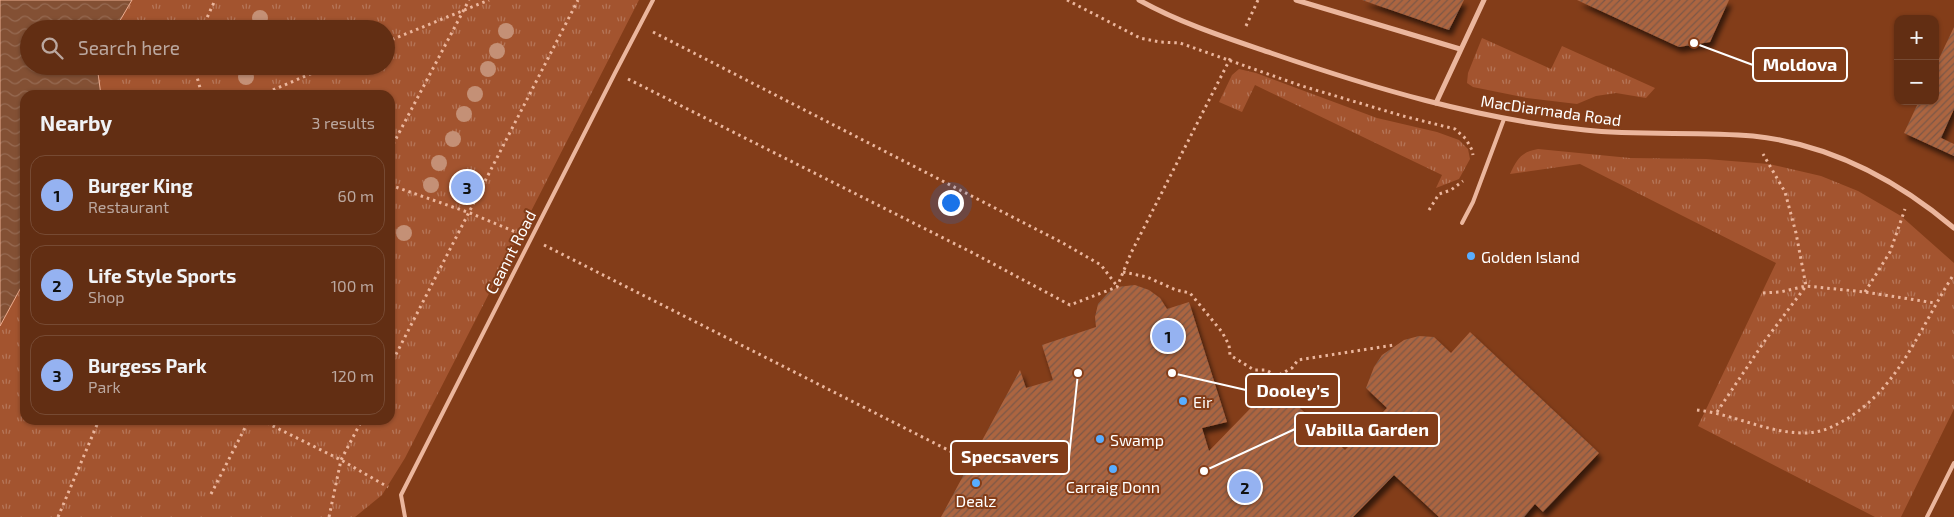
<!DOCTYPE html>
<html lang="en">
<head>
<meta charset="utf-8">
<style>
  :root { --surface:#622e13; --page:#68361c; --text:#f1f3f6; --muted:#bba8a0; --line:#764a33; --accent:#95b2f1 }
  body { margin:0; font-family:"Exo 2",sans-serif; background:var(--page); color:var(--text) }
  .controls { position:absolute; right:15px; top:15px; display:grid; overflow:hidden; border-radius:10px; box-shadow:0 1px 4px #0004 }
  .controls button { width:45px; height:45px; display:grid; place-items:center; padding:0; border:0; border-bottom:1px solid var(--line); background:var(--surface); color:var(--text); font:25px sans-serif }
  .you { position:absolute; left:950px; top:202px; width:18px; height:18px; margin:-12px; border:4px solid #fff; border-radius:50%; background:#1a73e8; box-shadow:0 0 0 8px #1a73e833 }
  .badge { display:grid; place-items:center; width:32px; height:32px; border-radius:50%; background:var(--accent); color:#111; font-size:16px; font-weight:700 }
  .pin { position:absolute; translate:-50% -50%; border:2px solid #fff; box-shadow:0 1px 5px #0006 }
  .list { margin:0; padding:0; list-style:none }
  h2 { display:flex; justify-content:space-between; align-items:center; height:65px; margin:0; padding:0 20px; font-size:21px }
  h2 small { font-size:16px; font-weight:400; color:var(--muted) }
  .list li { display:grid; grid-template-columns:32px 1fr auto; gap:15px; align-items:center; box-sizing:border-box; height:80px; margin:0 10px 10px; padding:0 10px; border:1px solid var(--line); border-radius:15px }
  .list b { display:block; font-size:19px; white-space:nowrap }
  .list p { margin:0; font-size:16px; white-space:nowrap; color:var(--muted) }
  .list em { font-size:16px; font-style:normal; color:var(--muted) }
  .icon { flex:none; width:28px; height:28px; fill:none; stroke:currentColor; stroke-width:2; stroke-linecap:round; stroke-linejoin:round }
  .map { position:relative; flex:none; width:1954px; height:517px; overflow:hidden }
  .search { position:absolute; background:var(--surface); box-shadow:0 1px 4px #0004; left:20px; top:20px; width:375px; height:55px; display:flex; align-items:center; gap:12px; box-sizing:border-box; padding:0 18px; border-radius:28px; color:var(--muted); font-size:19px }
  .panel { position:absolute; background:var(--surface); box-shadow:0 1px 4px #0004; left:20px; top:90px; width:375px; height:335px; border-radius:15px }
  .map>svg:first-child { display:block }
  .grass { fill:url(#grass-tufts) }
  .water { fill:url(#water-waves); stroke:#eead90 }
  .building { fill:url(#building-hatch); filter:url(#shadow) }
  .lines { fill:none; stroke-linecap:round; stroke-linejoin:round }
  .path { stroke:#ebb69d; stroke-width:3; stroke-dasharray:2.5 4; stroke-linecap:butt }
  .lane { stroke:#ebb69d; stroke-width:4 }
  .street { stroke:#ebb69d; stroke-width:5 }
  .tree { fill:#c49076 }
  .poi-dot { fill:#58adff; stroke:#833d19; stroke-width:2 }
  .labels { text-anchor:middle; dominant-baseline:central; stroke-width:4; stroke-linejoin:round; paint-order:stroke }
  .street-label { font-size:16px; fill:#fff; stroke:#833d19 }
  .poi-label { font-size:16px; fill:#fff; stroke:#833d19; text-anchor:start }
  .leader { fill:none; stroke:#fff; stroke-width:2 }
  .callout-dot { fill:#fff; stroke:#833d19; stroke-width:2 }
  .callout { fill:#833d19; stroke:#fff; stroke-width:2 }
  .callout-label { font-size:18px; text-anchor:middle; font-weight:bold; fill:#fff }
</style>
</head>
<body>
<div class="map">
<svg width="1954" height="517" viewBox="0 0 1954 517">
  <defs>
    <pattern id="grass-tufts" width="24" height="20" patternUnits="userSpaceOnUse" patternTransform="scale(1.25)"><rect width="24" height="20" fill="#a3542f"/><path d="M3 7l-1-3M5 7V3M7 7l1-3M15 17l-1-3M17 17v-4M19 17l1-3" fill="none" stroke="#b57659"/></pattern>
    <pattern id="water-waves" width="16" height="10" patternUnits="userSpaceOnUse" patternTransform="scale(1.25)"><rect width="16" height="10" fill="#835034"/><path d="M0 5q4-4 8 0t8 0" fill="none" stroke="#966a52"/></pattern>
    <pattern id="building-hatch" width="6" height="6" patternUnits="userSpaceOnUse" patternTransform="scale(1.25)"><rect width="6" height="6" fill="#ac6541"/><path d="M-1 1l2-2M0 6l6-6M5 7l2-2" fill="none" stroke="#7c5846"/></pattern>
    <filter id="shadow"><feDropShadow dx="3" dy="5.5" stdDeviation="2.5" flood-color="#0009"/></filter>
  </defs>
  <rect width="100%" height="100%" fill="#833d19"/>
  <g class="grass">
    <path d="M132,0H639L405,458L382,495L355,517H0V326L25,280V420H390V95H101L97,66H386V29H115Z"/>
    <path d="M1482,38L1551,69L1562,46L1655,88L1646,98L1616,93L1596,96L1577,104L1527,98L1473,87L1467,83L1468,73Z"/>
    <path d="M1239,69L1256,73L1377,118L1437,132L1459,140L1468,149L1470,159L1459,179L1436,188L1442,175L1255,85L1242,112L1219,102L1232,75Z"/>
    <path d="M1538,149L1630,158L1706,159L1769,164L1821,176L1858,191L1901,216L1954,263V409L1901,517H1875L1698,426L1776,263L1580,164L1510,174C1517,159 1521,152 1538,149Z"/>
  </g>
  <path class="water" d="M0,0H132L115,29H29V66H97L101,95H25V280L0,326Z"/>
  <g class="building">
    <path d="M1362,0H1464L1449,30Z"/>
    <path d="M1577,0H1729L1710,42L1679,47Z"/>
    <path d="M1954,27V109L1941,138L1954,144V156L1904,133L1919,101H1935V67Z"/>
    <path d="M1135,285L1149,290L1160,298L1167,309L1189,302L1227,422L1202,428L1209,451L1274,384L1345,450L1387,408L1366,388L1374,367L1382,355L1404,340L1419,336L1434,337L1451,353L1470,332L1599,453L1543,512L1535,504L1524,517H1439L1394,475L1353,517H941L1020,370L1026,388L1053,380L1042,345L1096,327L1095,317L1098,304L1108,293L1117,287Z"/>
  </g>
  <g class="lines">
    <g class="path">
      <path d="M1067,0L1140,38L1160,42L1180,43L1302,86L1403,116L1455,129L1466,139L1472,150L1473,155"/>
      <path d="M1246,26L1258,0"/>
      <path d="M202,29L215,0"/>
      <path d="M653,32L1061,242L1101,265L1117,286"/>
      <path d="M386,42L489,0"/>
      <path d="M194,66L202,95"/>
      <path d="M628,79L973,253L1070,305L1117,287L1131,253L1231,57"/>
      <path d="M261,95L329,66"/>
      <path d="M390,150L469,0"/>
      <path d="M390,185L470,213L518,233"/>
      <path d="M1429,210L1439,194L1451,190L1463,181"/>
      <path d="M544,245L952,452"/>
      <path d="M1123,272L1147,277L1176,290L1190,293L1222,332L1229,345L1230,355L1254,370H1266L1277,376L1292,368L1298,360L1394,345"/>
      <path d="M1865,292L1890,252L1905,209"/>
      <path d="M1763,293L1780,292L1806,286L1865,292L1935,303"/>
      <path d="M390,366L578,0"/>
      <path d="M1697,410C1733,414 1767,433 1804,433C1819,433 1831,428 1843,421C1899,390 1921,325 1954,274"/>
      <path d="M1717,412L1764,342L1806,286L1796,233L1785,192L1763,154"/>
      <path d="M261,420L341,460L388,487"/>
      <path d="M211,494L249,420"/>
      <path d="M58,517L99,420"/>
      <path d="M329,517L341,460L362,420"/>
    </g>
    <g class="lane">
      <path d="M1462,223L1473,202L1504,119"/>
      <path d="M405,517L401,495L615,73L653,0"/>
      <path d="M1927,517L1954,463"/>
    </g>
    <g class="street">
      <path d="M1139,0C1180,23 1227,38 1271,53C1373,88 1477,119 1585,130C1641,136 1697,131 1753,136C1829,144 1897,180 1954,228"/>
      <path d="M1296,0L1460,49"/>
      <path d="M1436,103L1484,0"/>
    </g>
  </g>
  <g class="tree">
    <circle cx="260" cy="18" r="8"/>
    <circle cx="506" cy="31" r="8"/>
    <circle cx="497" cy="51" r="8"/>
    <circle cx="488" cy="69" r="8"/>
    <circle cx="246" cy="77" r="8"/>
    <circle cx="475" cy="94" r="8"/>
    <circle cx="464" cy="114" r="8"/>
    <circle cx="453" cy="139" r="8"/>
    <circle cx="439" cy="163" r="8"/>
    <circle cx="431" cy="185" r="8"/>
    <circle cx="404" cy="233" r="8"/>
  </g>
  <g class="poi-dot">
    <circle cx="1471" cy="256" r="5"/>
    <circle cx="1183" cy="401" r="5"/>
    <circle cx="1100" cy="439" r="5"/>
    <circle cx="1113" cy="469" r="5"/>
    <circle cx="976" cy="483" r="5"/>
  </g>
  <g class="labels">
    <g class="street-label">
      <text transform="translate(1551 110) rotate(8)">MacDiarmada Road</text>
      <text transform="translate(510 252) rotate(-63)">Ceannt Road</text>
    </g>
    <g class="poi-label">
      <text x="1481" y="256">Golden Island</text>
      <text x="1193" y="401">Eir</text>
      <text x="1110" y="439">Swamp</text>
      <text x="1113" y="486" text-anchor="middle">Carraig Donn</text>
      <text x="976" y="500" text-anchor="middle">Dealz</text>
    </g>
  </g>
  <path class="leader" d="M1694 43L1753 65M1172 373L1246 390M1204 471L1295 429M1078 373L1069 457"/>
  <g class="callout-dot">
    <circle cx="1694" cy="43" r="5"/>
    <circle cx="1172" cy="373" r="5"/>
    <circle cx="1204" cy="471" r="5"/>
    <circle cx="1078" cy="373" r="5"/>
  </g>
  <g class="callout">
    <rect x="1753" y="48" width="94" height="33" rx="5"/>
    <rect x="1246" y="374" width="93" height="33" rx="5"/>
    <rect x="1295" y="413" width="144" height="33" rx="5"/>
    <rect x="951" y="441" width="118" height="33" rx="5"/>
  </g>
  <g class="callout-label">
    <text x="1800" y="71">Moldova</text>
    <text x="1293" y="397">Dooley’s</text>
    <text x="1367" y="436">Vabilla Garden</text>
    <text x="1010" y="463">Specsavers</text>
  </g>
</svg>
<div class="controls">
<button>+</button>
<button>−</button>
</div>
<div class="you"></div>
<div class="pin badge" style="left:1168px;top:336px">1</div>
<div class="pin badge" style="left:1245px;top:487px">2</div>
<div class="pin badge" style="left:467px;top:187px">3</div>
<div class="search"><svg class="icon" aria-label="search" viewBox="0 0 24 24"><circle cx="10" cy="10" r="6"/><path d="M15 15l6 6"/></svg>Search here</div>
<section class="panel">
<h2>Nearby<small>3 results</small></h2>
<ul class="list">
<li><span class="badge">1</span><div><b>Burger King</b><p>Restaurant</p></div><em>60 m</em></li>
<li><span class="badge">2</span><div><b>Life Style Sports</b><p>Shop</p></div><em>100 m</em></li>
<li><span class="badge">3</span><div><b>Burgess Park</b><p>Park</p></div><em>120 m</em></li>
</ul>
</section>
</div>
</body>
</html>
